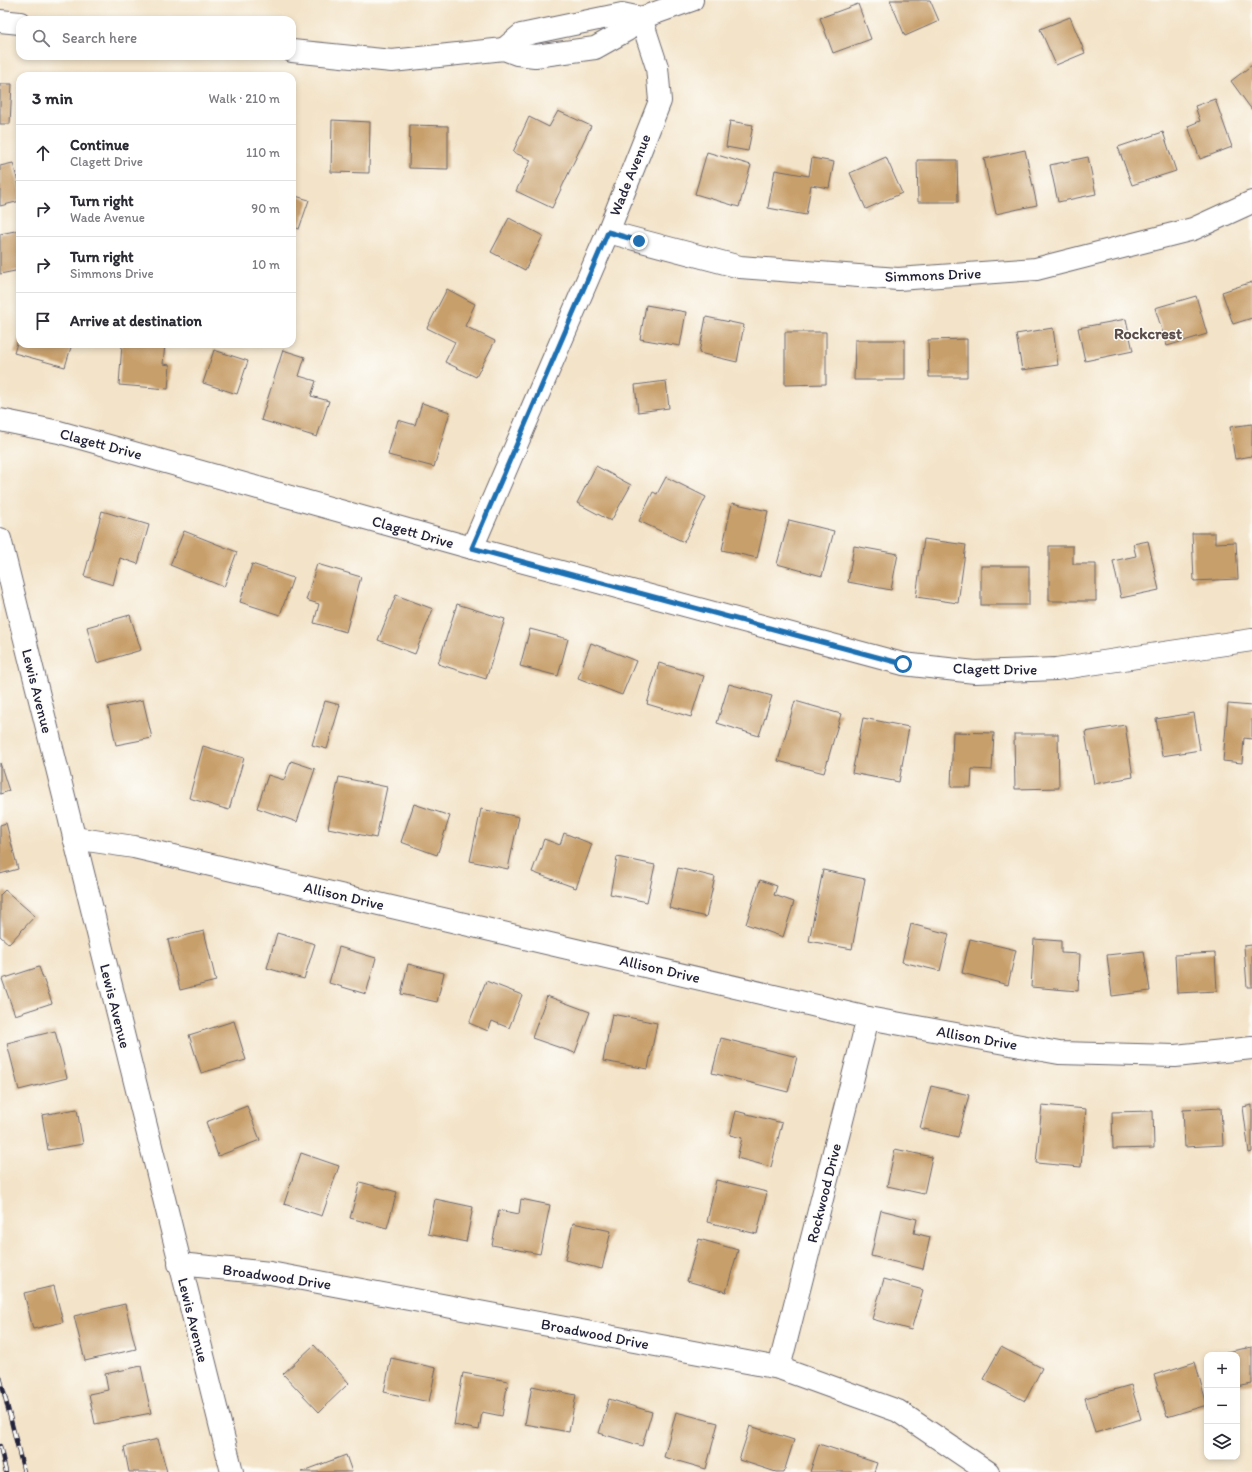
<!DOCTYPE html>
<html lang="en">
<head>
<meta charset="utf-8">
<style>
  :root { --surface:#fff; --page:#f7f7f7; --text:#2b2b33; --muted:#7c7c81; --line:#e1e1e2 }
  body { margin:0; font-family:Itim,sans-serif; background:var(--page); color:var(--text) }
  .controls { position:absolute; right:12px; bottom:12px; display:grid; overflow:hidden; border-radius:8px; box-shadow:0 2px 6px #0003 }
  .controls button { width:36px; height:36px; display:grid; place-items:center; padding:0; border:0; border-bottom:1px solid var(--line); background:var(--surface); color:var(--text); font:20px sans-serif }
  .stop { position:absolute; width:12px; height:12px; margin:-9px; border:3px solid #1f6fb2; border-radius:50%; background:#fff }
  .stop.end { background:#1f6fb2; border-color:#fff; box-shadow:0 1px 4px #0008 }
  .list { margin:0; padding:0; list-style:none }
  h2 { display:flex; justify-content:space-between; align-items:center; height:52px; margin:0; padding:0 16px; font-size:17px }
  h2 small { font-size:13px; font-weight:400; color:var(--muted) }
  .list li { display:grid; grid-template-columns:26px 1fr auto; gap:12px; align-items:center; box-sizing:border-box; height:56px; padding:0 16px; border-top:1px solid var(--line) }
  .list b { display:block; font-size:15px; white-space:nowrap }
  .list p { margin:0; font-size:13px; white-space:nowrap; color:var(--muted) }
  .list em { font-size:13px; font-style:normal; color:var(--muted) }
  .icon { flex:none; width:22px; height:22px; fill:none; stroke:currentColor; stroke-width:2; stroke-linecap:round; stroke-linejoin:round }
  .map { position:relative; flex:none; width:1252px; height:1472px; overflow:hidden }
  .search { position:absolute; background:var(--surface); box-shadow:0 2px 6px #0003; left:16px; top:16px; width:280px; height:44px; display:flex; align-items:center; gap:10px; box-sizing:border-box; padding:0 14px; border-radius:12px; color:var(--muted); font-size:15px }
  .panel { position:absolute; background:var(--surface); box-shadow:0 2px 6px #0003; left:16px; top:72px; width:280px; height:276px; border-radius:12px }
  .map>svg:first-child { display:block }
  .building { fill:#c79f6a }
  .lines { fill:none; stroke-linecap:round; stroke-linejoin:round }
  .minor-casing { stroke:#6b666c; stroke-width:24 }
  .minor { stroke:#fff; stroke-width:22 }
  .rail-casing { stroke:#22223b; stroke-width:4.5 }
  .rail { stroke:#fdfcf7; stroke-width:3; stroke-dasharray:9; stroke-linecap:butt }
  .route { stroke:#1f6fb2; stroke-width:5 }
  .labels { text-anchor:middle; dominant-baseline:central; stroke-width:3; stroke-linejoin:round; paint-order:stroke }
  .street-label { font-size:15px; fill:#22223b; stroke:#fdfcf7 }
  .neighbourhood-label { font-size:16px; font-weight:bold; fill:#5c4e4b; stroke:#fdfcf7 }
</style>
</head>
<body>
<div class="map">
<svg width="1252" height="1472" viewBox="0 0 1252 1472">
  <rect width="100%" height="100%" fill="#fdfcf7"/>
  <filter id="ink" filterUnits="userSpaceOnUse"><feTurbulence type="fractalNoise" baseFrequency=".025" numOctaves="2"/><feDisplacementMap in="SourceGraphic" scale="8" xChannelSelector="R" yChannelSelector="G"/><feConvolveMatrix kernelMatrix="1 2 1 2 8 2 1 2 1" color-interpolation-filters="sRGB"/></filter>
  <filter id="wash" filterUnits="userSpaceOnUse"><feTurbulence type="fractalNoise" baseFrequency=".012" numOctaves="4" result="noise"/><feDisplacementMap in="SourceGraphic" scale="16" xChannelSelector="R" yChannelSelector="G"/><feGaussianBlur stdDeviation="0.9" result="paint"/><feColorMatrix in="noise" values="0 0 0 0 0 0 0 0 0 0 0 0 0 0 0 0 0 1.4 0 .05"/><feComposite in="paint" operator="in"/></filter>
  <g filter="url(#wash)">
    <rect width="100%" height="100%" fill="#f3e3c8"/>
    <g id="blocks">
      <g class="building">
        <path d="M890,0H930L939,21L905,36Z"/>
        <path d="M858,4L871,39L833,53L820,18Z"/>
        <path d="M1070,17L1085,53L1056,65L1040,29Z"/>
        <path d="M1252,65V110L1231,81Z"/>
        <path d="M0,84H12L10,124H0Z"/>
        <path d="M1215,99L1232,147L1200,159L1188,126L1200,121L1195,106Z"/>
        <path d="M558,111L591,126L552,208L516,191L531,160L513,152L529,117L549,127Z"/>
        <path d="M332,120L370,122L369,173L331,172Z"/>
        <path d="M730,121L753,125L748,151L726,147Z"/>
        <path d="M410,125L448,126V169L409,168Z"/>
        <path d="M1163,132L1176,171L1132,185L1118,147Z"/>
        <path d="M1025,150L1037,205L996,214L984,159Z"/>
        <path d="M707,152L751,165L739,207L695,194Z"/>
        <path d="M886,157L902,193L866,209L850,173Z"/>
        <path d="M1088,157L1096,194L1058,202L1050,165Z"/>
        <path d="M812,158L834,162L829,188L811,185L806,215L768,208L775,170L809,176Z"/>
        <path d="M917,160H957L958,202H918Z"/>
        <path d="M13,163L20,190V201L0,206V166Z"/>
        <path d="M292,195L309,200L299,229L292,226Z"/>
        <path d="M509,218L543,236L525,270L491,252Z"/>
        <path d="M20,230V270L0,274V234Z"/>
        <path d="M1252,282V318L1233,324L1222,292Z"/>
        <path d="M447,289L475,304L465,326L495,341L476,377L445,362L455,342L427,328Z"/>
        <path d="M1196,296L1207,334L1167,346L1155,308Z"/>
        <path d="M646,305L686,312L680,346L640,339Z"/>
        <path d="M706,317L744,325L737,362L699,353Z"/>
        <path d="M1126,319L1133,351L1085,361L1078,328Z"/>
        <path d="M1053,328L1058,365L1022,370L1016,334Z"/>
        <path d="M785,332H826V384L785,385Z"/>
        <path d="M20,333V344H72L65,367L14,353Z"/>
        <path d="M967,339V377H929L928,340Z"/>
        <path d="M855,340H905V380H854Z"/>
        <path d="M122,344H165L163,364L170,365L168,389L119,385Z"/>
        <path d="M214,350L248,361L237,394L203,383Z"/>
        <path d="M283,350L305,357L299,376L316,381L311,396L329,401L317,437L261,420Z"/>
        <path d="M666,381L669,408L638,412L635,385Z"/>
        <path d="M422,403L450,412L434,467L388,455L398,420L415,425Z"/>
        <path d="M1252,424V456L1235,459L1230,427Z"/>
        <path d="M596,466L631,485L611,521L577,503Z"/>
        <path d="M666,477L706,497L684,542L639,521L653,492L657,494Z"/>
        <path d="M732,503L768,511L757,558L722,550Z"/>
        <path d="M102,511L149,525L138,564L120,558L113,585L84,576Z"/>
        <path d="M789,520L834,531L822,576L777,564Z"/>
        <path d="M184,531L237,552L224,587L170,565Z"/>
        <path d="M1192,533H1215V543L1236,542L1238,579L1194,581Z"/>
        <path d="M924,539L966,545L958,603L916,597Z"/>
        <path d="M1148,541L1159,590L1121,598L1113,561L1136,556L1133,544Z"/>
        <path d="M854,546L898,554L891,590L848,582Z"/>
        <path d="M1049,546H1073V564H1096V601H1049Z"/>
        <path d="M252,564L293,578L280,615L240,602Z"/>
        <path d="M317,564L361,577L346,632L314,623L319,604L306,600Z"/>
        <rect x="981" y="566" width="48" height="39"/>
        <path d="M396,595L433,609L415,654L378,640Z"/>
        <path d="M457,604L505,619L486,679L438,664Z"/>
        <path d="M130,615L141,650L97,663L87,627Z"/>
        <path d="M530,629L568,639L558,676L520,666Z"/>
        <path d="M591,643L636,661L622,695L578,678Z"/>
        <path d="M659,663L704,676L691,717L647,704Z"/>
        <path d="M729,684L772,696L759,736L717,723Z"/>
        <path d="M143,700L152,738L116,745L108,707Z"/>
        <path d="M325,701L340,705L327,749L312,745Z"/>
        <path d="M795,701L841,714L824,773L778,761Z"/>
        <path d="M1228,704L1252,706V739L1244,738L1242,763L1223,761Z"/>
        <path d="M1194,713L1200,750L1162,756L1156,719Z"/>
        <path d="M863,718L909,727L899,782L852,773Z"/>
        <path d="M1125,725L1133,777L1094,784L1085,732Z"/>
        <path d="M953,732L994,733L992,770L972,769L971,787H951Z"/>
        <path d="M1014,734H1058L1059,788L1015,789Z"/>
        <path d="M203,746L244,758L229,810L189,798Z"/>
        <path d="M291,761L315,769L297,822L257,808L268,775L284,780Z"/>
        <path d="M0,763L9,791L0,794Z"/>
        <path d="M339,777L387,787L376,838L328,828Z"/>
        <path d="M414,804L450,816L437,855L401,842Z"/>
        <path d="M481,809L519,817L508,869L470,861Z"/>
        <path d="M6,823L18,869L0,874V825Z"/>
        <path d="M564,833L592,844L576,888L532,872L544,839L560,845Z"/>
        <path d="M617,857L655,865L647,902L610,894Z"/>
        <path d="M678,868L715,877L706,917L669,908Z"/>
        <path d="M823,870L865,879L852,949L809,941Z"/>
        <path d="M760,880L777,886L774,895L794,902L783,937L746,924Z"/>
        <path d="M5,890L35,916L9,944L0,936V895Z"/>
        <path d="M911,924L949,934L940,971L902,962Z"/>
        <path d="M204,931L216,981L180,990L168,940Z"/>
        <path d="M277,933L315,944L304,979L267,968Z"/>
        <path d="M970,939L1016,950L1008,985L962,973Z"/>
        <path d="M1034,939L1061,941V953L1080,954L1078,991L1031,987Z"/>
        <path d="M1252,945V987H1247L1244,946Z"/>
        <path d="M339,947L376,958L366,994L329,983Z"/>
        <path d="M1144,951L1150,991L1112,996L1107,955Z"/>
        <path d="M1215,953L1217,991L1177,993L1175,955Z"/>
        <path d="M408,964L444,973L437,1002L401,994Z"/>
        <path d="M39,967L52,1003L15,1015L2,979Z"/>
        <path d="M486,981L522,995L509,1028L492,1021L488,1031L469,1023Z"/>
        <path d="M547,996L590,1012L575,1053L532,1038Z"/>
        <path d="M612,1014L657,1023L648,1069L603,1061Z"/>
        <path d="M234,1021L246,1060L201,1073L189,1035Z"/>
        <path d="M55,1031L67,1078L19,1090L7,1043Z"/>
        <path d="M721,1038L797,1057L788,1092L712,1073Z"/>
        <path d="M931,1086L969,1095L958,1137L920,1128Z"/>
        <path d="M1042,1105L1086,1109L1081,1167L1036,1163Z"/>
        <path d="M1252,1105V1152L1249,1153L1243,1107Z"/>
        <path d="M247,1106L260,1140L218,1156L206,1122Z"/>
        <path d="M1221,1108L1223,1145L1185,1147L1183,1110Z"/>
        <path d="M77,1109L83,1144L48,1150L42,1115Z"/>
        <path d="M736,1111L782,1123L771,1167L737,1158L742,1138L730,1135Z"/>
        <path d="M1153,1111L1154,1148L1113,1149L1112,1112Z"/>
        <path d="M895,1149L932,1157L924,1194L887,1186Z"/>
        <path d="M301,1153L339,1166L322,1216L284,1204Z"/>
        <path d="M716,1180L767,1192L757,1234L707,1222Z"/>
        <path d="M360,1182L397,1192L387,1228L350,1218Z"/>
        <path d="M435,1199L473,1207L466,1242L428,1234Z"/>
        <path d="M521,1199L550,1205L540,1254L492,1245L499,1210L519,1214Z"/>
        <path d="M881,1210L917,1219L914,1233L930,1237L923,1269L871,1256Z"/>
        <path d="M573,1223L611,1231L602,1269L565,1260Z"/>
        <path d="M699,1239L738,1250L726,1292L687,1281Z"/>
        <path d="M884,1279L923,1290L911,1330L872,1319Z"/>
        <path d="M54,1286L63,1322L33,1329L24,1293Z"/>
        <path d="M125,1304L136,1349L85,1361L74,1316Z"/>
        <path d="M314,1345L349,1383L319,1412L283,1374Z"/>
        <path d="M1001,1347L1042,1368L1025,1401L983,1379Z"/>
        <path d="M1252,1347V1384L1237,1387V1355H1227L1226,1352Z"/>
        <path d="M391,1358L436,1368L429,1402L384,1392Z"/>
        <path d="M1195,1362L1207,1405L1167,1417L1154,1375Z"/>
        <path d="M141,1366L151,1413L95,1424L89,1394L108,1390L105,1374Z"/>
        <path d="M463,1373L508,1381L502,1416L482,1412L479,1430L454,1425Z"/>
        <path d="M1131,1385L1141,1419L1095,1433L1085,1398Z"/>
        <path d="M532,1386L576,1395L569,1432L525,1424Z"/>
        <path d="M609,1399L652,1412L642,1446L599,1433Z"/>
        <path d="M676,1412L718,1423L706,1469L664,1457Z"/>
        <path d="M750,1426L794,1440L784,1472H776L739,1460Z"/>
        <path d="M158,1439L167,1472H129L124,1447Z"/>
        <path d="M819,1444L877,1463L874,1472H810Z"/>
        <path d="M346,1455L352,1472H301Z"/>
      </g>
    </g>
  </g>
  <g filter="url(#ink)">
    <use href="#blocks" fill-opacity="0" stroke="#6b666c" stroke-width="1"/>
    <g class="lines">
      <defs>
        <g id="minor">
          <path d="M0,21L20,23"/>
          <path d="M504,49L521,35L622,14L641,18"/>
          <path d="M292,51L392,61L504,49L517,54L535,56L595,48L627,30L641,18L692,0"/>
          <path d="M608,232L740,267L898,279L1036,269L1193,229L1252,202"/>
          <path d="M0,420L59,432L472,548L903,664L975,672L1056,669L1252,640"/>
          <path d="M0,539L232,1472"/>
          <path d="M472,548L608,232L660,101L657,67L641,18"/>
          <path d="M74,838L134,847L868,1018L1059,1053L1175,1056L1252,1048"/>
          <path d="M179,1264L270,1273L779,1368L898,1411L988,1472"/>
          <path d="M779,1368L868,1018"/>
        </g>
      </defs>
      <use href="#minor" class="minor-casing"/>
      <use href="#minor" class="minor"/>
      <defs>
        <g id="rail">
          <path d="M0,1377L24,1472"/>
          <path d="M0,1446L6,1472"/>
        </g>
      </defs>
      <use href="#rail" class="rail-casing"/>
      <use href="#rail" class="rail"/>
    </g>
  </g>
  <g class="lines" filter="url(#ink)">
    <path class="route" d="M639,241L608,232L472,548L903,664"/>
  </g>
  <g class="labels">
    <g class="street-label">
      <text transform="translate(630 175) rotate(-68)">Wade Avenue</text>
      <text transform="translate(933 275) rotate(-2)">Simmons Drive</text>
      <text transform="translate(101 444) rotate(15)">Clagett Drive</text>
      <text transform="translate(413 532) rotate(16)">Clagett Drive</text>
      <text transform="translate(995 669) rotate(1)">Clagett Drive</text>
      <text transform="translate(37 691) rotate(76)">Lewis Avenue</text>
      <text transform="translate(344 896) rotate(13)">Allison Drive</text>
      <text transform="translate(660 969) rotate(13)">Allison Drive</text>
      <text transform="translate(115 1006) rotate(76)">Lewis Avenue</text>
      <text transform="translate(977 1038) rotate(10)">Allison Drive</text>
      <text transform="translate(824 1193) rotate(-76)">Rockwood Drive</text>
      <text transform="translate(277 1277) rotate(8)">Broadwood Drive</text>
      <text transform="translate(193 1320) rotate(76)">Lewis Avenue</text>
      <text transform="translate(595 1334) rotate(11)">Broadwood Drive</text>
    </g>
    <g class="neighbourhood-label">
      <text x="1148" y="333">Rockcrest</text>
    </g>
  </g>
</svg>
<div class="controls">
<button>+</button>
<button>−</button>
<button><svg class="icon" aria-label="layers" viewBox="0 0 24 24"><path d="M12 4l9 5-9 5-9-5zM3 14l9 5 9-5"/></svg></button>
</div>
<div class="stop" style="left:903px;top:664px"></div>
<div class="stop end" style="left:639px;top:241px"></div>
<div class="search"><svg class="icon" aria-label="search" viewBox="0 0 24 24"><circle cx="10" cy="10" r="6"/><path d="M15 15l6 6"/></svg>Search here</div>
<section class="panel">
<h2>3 min<small>Walk · 210 m</small></h2>
<ul class="list">
<li><svg class="icon" aria-label="ahead" viewBox="0 0 24 24"><path d="M12 20V5M6 11l6-6 6 6"/></svg><div><b>Continue</b><p>Clagett Drive</p></div><em>110 m</em></li>
<li><svg class="icon" aria-label="right" viewBox="0 0 24 24"><path d="M7 20v-9h11M14 6l5 5-5 5"/></svg><div><b>Turn right</b><p>Wade Avenue</p></div><em>90 m</em></li>
<li><svg class="icon" aria-label="right" viewBox="0 0 24 24"><path d="M7 20v-9h11M14 6l5 5-5 5"/></svg><div><b>Turn right</b><p>Simmons Drive</p></div><em>10 m</em></li>
<li><svg class="icon" aria-label="arrive" viewBox="0 0 24 24"><path d="M6 21V4h12l-3 4 3 4H6"/></svg><div><b>Arrive at destination</b></div></li>
</ul>
</section>
</div>
</body>
</html>
